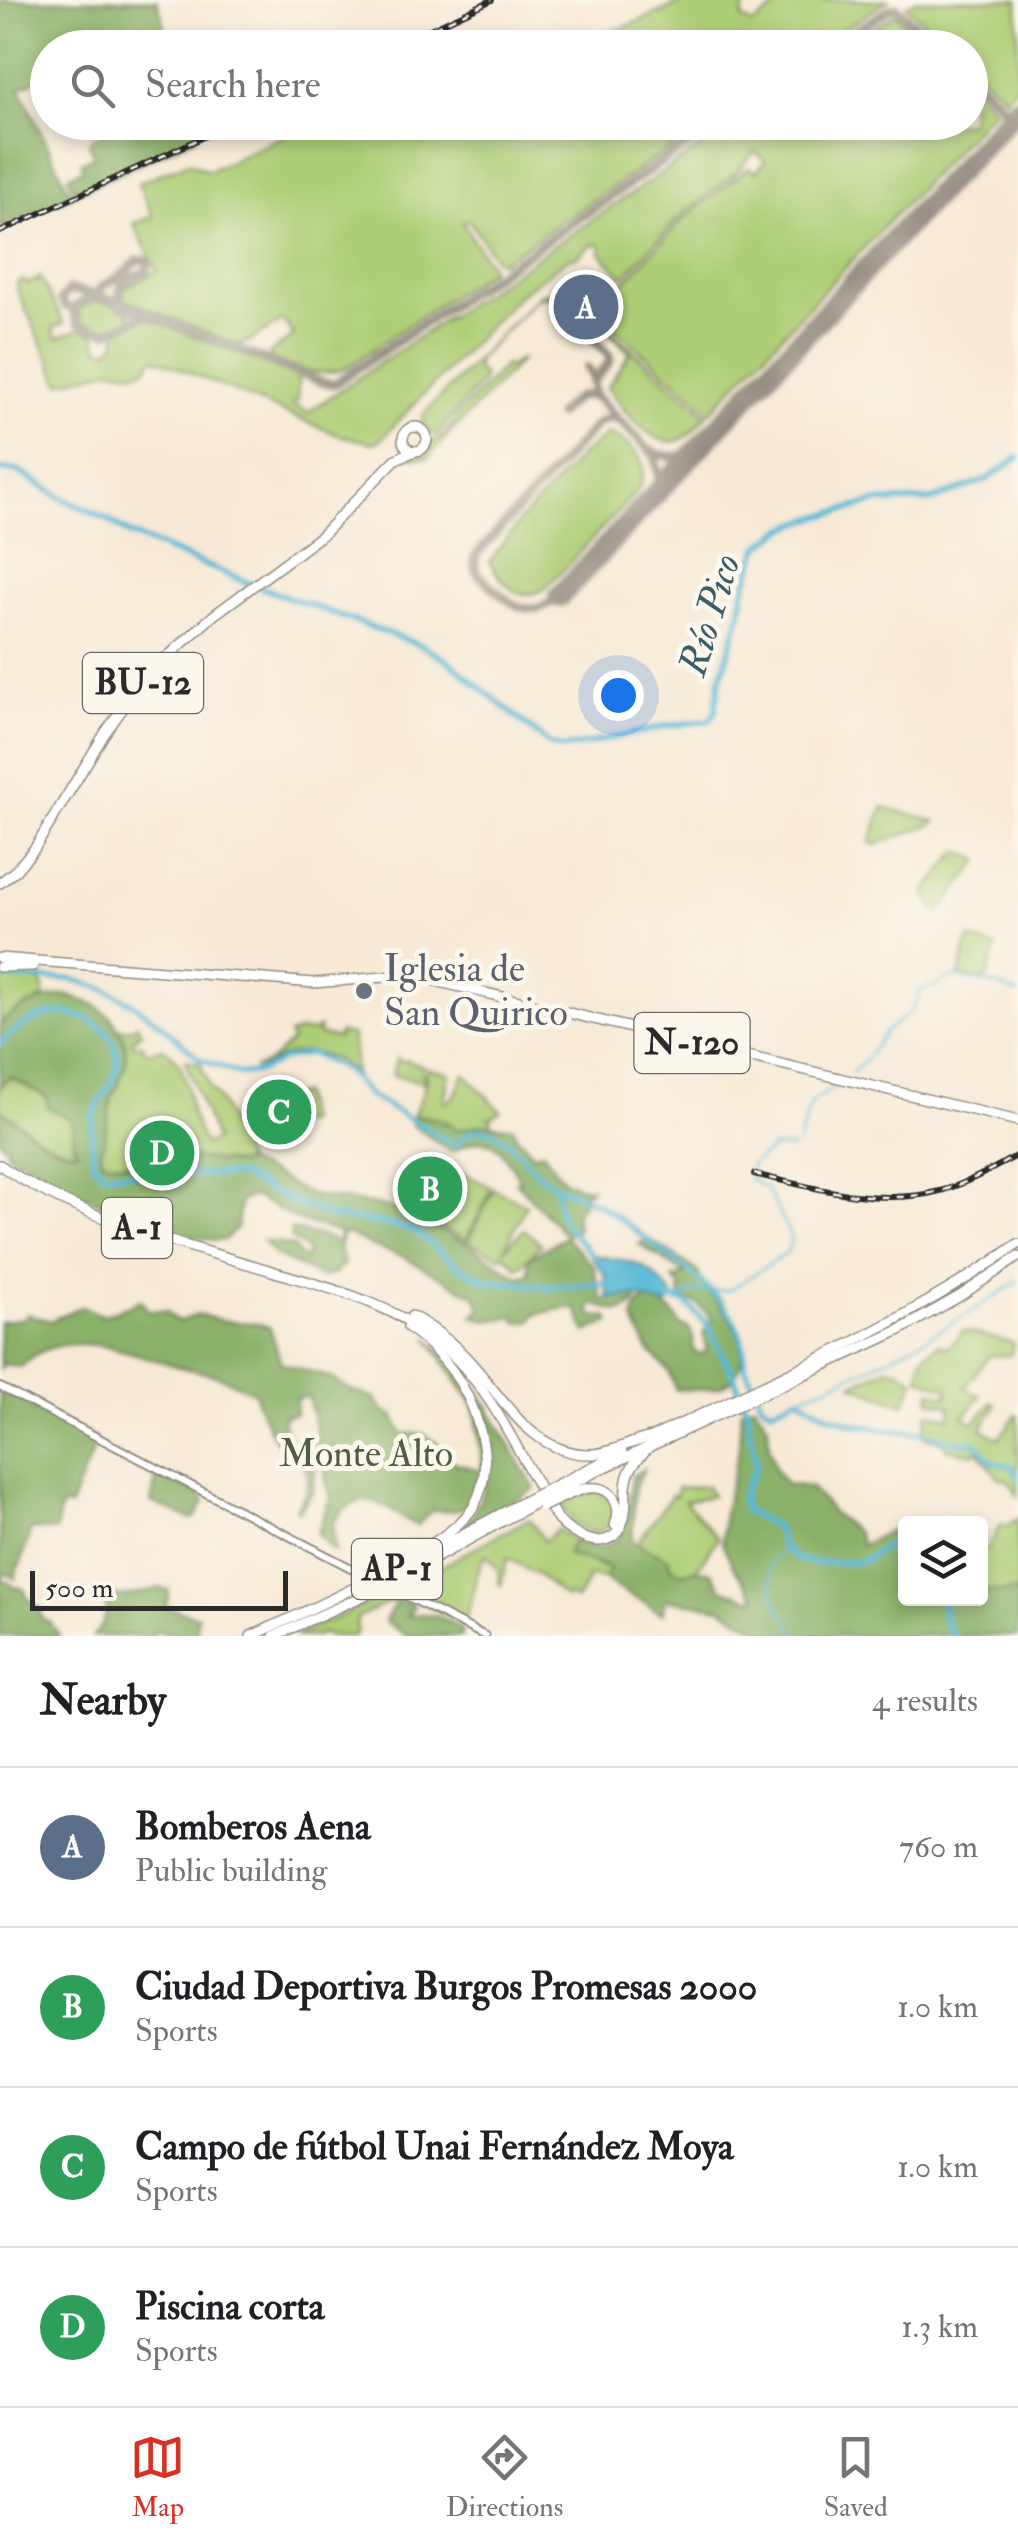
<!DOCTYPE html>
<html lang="en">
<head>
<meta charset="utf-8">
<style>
  :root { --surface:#fff; --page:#f6f6f6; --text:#202124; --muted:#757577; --line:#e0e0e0; --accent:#d93025 }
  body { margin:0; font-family:"IM FELL Double Pica",serif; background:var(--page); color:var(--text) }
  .controls { position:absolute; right:30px; bottom:30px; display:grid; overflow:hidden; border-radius:10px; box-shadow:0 5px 15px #0003 }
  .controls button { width:90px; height:90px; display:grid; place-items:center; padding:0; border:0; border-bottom:2px solid var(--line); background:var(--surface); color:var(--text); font:50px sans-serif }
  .scale { position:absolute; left:30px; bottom:25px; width:258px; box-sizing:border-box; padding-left:10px; border:5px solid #2b2b2b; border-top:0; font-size:28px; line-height:35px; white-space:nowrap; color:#2b2b2b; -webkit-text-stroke:8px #fbf7ec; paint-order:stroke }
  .you { position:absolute; left:618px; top:695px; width:35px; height:35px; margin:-25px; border:8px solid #fff; border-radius:50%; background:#1a73e8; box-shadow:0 0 0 15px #1a73e833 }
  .badge { display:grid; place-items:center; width:65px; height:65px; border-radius:50%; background:var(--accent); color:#fff; font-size:32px; font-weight:700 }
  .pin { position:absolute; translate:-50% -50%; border:5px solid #fff; box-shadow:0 2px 10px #0006 }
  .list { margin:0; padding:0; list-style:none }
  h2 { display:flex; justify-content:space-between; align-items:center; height:130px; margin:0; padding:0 40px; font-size:42px }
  h2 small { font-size:32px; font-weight:400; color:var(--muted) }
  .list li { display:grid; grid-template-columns:65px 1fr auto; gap:30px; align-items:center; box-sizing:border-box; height:160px; padding:0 40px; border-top:2px solid var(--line) }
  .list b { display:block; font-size:38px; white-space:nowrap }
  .list p { margin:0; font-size:32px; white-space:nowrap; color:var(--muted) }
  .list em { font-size:32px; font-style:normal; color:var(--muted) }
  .icon { flex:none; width:55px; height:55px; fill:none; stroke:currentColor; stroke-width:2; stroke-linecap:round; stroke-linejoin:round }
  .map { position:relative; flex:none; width:1018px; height:1636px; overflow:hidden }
  .search { position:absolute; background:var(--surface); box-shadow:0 5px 15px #0003; left:30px; right:30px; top:30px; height:110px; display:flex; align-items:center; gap:25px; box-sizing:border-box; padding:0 35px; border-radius:55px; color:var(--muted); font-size:38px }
  .sheet { height:770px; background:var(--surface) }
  nav { display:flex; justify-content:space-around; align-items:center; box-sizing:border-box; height:140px; border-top:2px solid var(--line); background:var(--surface); font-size:28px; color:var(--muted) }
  nav a { display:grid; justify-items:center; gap:5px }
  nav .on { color:var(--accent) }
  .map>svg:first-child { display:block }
  .green { fill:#adce76; stroke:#6c7c50; stroke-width:2.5 }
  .forest { fill:#8ab167; stroke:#5a6e49; stroke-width:2.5 }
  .water { fill:#57b9d6; stroke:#417280; stroke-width:2.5 }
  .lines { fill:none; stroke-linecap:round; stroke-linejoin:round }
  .stream { stroke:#57b9d6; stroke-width:2.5 }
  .canal { stroke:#57b9d6; stroke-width:5 }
  .river { stroke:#57b9d6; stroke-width:6 }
  .taxiway { stroke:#918a80; stroke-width:9 }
  .runway { stroke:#918a80; stroke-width:22 }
  .secondary-casing { stroke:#918a80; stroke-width:10 }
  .highway-casing { stroke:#918a80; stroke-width:12 }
  .secondary { stroke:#fff; stroke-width:6 }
  .highway { stroke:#fff; stroke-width:9 }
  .rail-casing { stroke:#2b2b2b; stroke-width:6 }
  .rail { stroke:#fbf7ec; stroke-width:2.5; stroke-dasharray:8; stroke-linecap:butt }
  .secondary-bridge-casing { stroke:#918a80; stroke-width:10; stroke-linecap:butt }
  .highway-bridge-casing { stroke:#918a80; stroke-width:12; stroke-linecap:butt }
  .secondary-bridge { stroke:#fff; stroke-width:6 }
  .highway-bridge { stroke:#fff; stroke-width:9 }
  .worship-dot { fill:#6b7280; stroke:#fbf7ec; stroke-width:4 }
  .labels { text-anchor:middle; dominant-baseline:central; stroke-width:10; stroke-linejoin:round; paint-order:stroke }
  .shield { fill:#fbf7ec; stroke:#696865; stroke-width:2.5 }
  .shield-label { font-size:35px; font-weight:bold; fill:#2b2b2b }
  .worship-label { font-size:38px; fill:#5b616d; stroke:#fbf7ec; text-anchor:start }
  .park-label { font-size:38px; fill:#525c42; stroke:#fbf7ec }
  .water-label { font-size:40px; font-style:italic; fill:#3a5d67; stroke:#fbf7ec }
</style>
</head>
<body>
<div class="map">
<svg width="1018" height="1636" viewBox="0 0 1018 1636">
  <rect width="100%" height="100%" fill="#fbf7ec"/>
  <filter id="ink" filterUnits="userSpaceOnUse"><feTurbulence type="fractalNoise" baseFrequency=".01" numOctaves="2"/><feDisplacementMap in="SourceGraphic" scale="20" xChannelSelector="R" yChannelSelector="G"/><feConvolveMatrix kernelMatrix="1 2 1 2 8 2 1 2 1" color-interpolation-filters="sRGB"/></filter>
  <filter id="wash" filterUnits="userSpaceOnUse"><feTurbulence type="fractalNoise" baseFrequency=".0048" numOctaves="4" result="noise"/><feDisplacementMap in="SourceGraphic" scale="40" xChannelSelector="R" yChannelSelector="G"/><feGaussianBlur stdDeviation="2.25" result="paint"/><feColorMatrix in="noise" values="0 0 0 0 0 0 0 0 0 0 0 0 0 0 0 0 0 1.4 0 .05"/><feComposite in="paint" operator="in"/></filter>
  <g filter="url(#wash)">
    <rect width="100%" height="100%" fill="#f7e9d5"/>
    <g class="green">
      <path d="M687,0H729L737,2L753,0L744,6L742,19L753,24L788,0H888L818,47H546C601,39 637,23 687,0Z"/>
      <path d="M916,0H1018V83L1005,98L971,66L970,48L951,47L906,6Z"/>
      <path d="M895,14L930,47H846Z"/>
      <path d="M971,85L994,109L710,412L596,312L684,218L746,170L750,168L756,172L765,161L755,151L736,173L682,215L623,277L600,252L602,247L599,244L592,245L577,257L568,258L521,293L380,440L373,443L338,435L155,358L152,359L147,368L133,372L112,369L60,383L17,290V283L23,280L27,284L36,280L37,282L40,277L64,323L53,328L57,338L81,329L95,334L99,348L109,350L115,344L117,332L145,319H149L298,377V401H294L292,404L308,412L736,123L970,122Z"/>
      <path d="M313,122H708V123L501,262L497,261L468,219L462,222L490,265V270L344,369C316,379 296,368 270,358V353L294,336L283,320L250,341L238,345L126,300L123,296L125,288L157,271L134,224L153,216L138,183L189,162L206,170H211Z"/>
      <path d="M548,292L555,297L552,301L545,296L536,299L478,359L476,368L483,376L482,382L450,418L441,431L436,434L428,432L421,423L424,414L540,294Z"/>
      <path d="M94,301C106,301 126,307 132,317L106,329L82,322L78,310Z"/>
      <path d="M593,316L707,415C698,424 689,439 676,441C651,447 620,405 607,388L630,353Z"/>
      <path d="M522,359L427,458L403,457L422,451L431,441L445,435L457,416L505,365L508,367Z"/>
      <path d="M609,433C632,446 654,461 638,490L546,588C517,605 505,584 489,562L519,522L583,453Z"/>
      <path d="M883,807L936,821L935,823L875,845L870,843Z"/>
      <path d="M958,851L980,860L939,913L932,907L925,892Z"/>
      <path d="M969,938L996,948L986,980L959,976Z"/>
      <path d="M39,978L44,988V998L6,1018L0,1025V979Z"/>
      <path d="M137,1024L142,1033L136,1034V1038L132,1039L133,1045L143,1044L144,1050L149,1052L162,1048C188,1061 185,1089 192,1114C195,1124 199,1136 205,1145L215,1140L185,1060L200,1063L210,1088L220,1101L247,1163L243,1161L242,1164L191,1158L139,1163L102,1162C99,1151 102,1149 104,1138C106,1128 106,1117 108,1106C116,1077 137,1059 117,1029L132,1028Z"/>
      <path d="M317,1028H320L318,1035L338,1038L339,1033L352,1035L355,1074C336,1056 310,1047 284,1056C273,1061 264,1067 253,1069L268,1063L292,1041L289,1035L300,1031L315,1032Z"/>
      <path d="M397,1056L398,1060L404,1062L406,1060L429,1069L449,1073L444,1102L449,1101L456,1093L464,1073L501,1111L489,1118L492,1121L490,1125L458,1130L446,1122L413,1115L423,1093L427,1074L422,1073L425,1076L423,1082L392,1075Z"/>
      <path d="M9,1077L48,1098L47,1106L70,1119L74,1131L73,1144L78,1151C49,1151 23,1125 0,1109V1087Z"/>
      <path d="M302,1094L307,1122L256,1130L252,1102Z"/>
      <path d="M427,1155L459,1171L432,1223L400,1207Z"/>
      <path d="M461,1172L492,1188L466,1240L434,1224Z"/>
      <path d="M494,1189L526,1205L504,1250L524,1229L541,1244L519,1268L503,1253L500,1257L468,1241Z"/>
      <path d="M964,1331L1014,1343L1011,1355L989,1356L965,1388L981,1396L964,1417L974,1423L992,1402L996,1405L981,1429L999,1438L1016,1415L1018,1416V1496L1009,1481L998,1477L977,1450L973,1454L947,1449L944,1443L924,1436L928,1412L950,1418L951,1406L930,1400L931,1391L947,1397L948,1388L919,1378L923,1356L939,1344L948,1347Z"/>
      <path d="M888,1368L898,1369L915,1380L904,1405L852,1385Z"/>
      <path d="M707,1486L712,1496L685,1501L718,1538L696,1570L680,1573L637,1543L672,1495L676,1496L677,1488Z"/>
      <path d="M596,1491C612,1499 616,1505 613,1523L598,1534L580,1529L559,1504L576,1495Z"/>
      <path d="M529,1519L544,1541L558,1529L574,1540L567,1554L611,1570L604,1578L588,1576L587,1583L576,1600L568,1595L566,1598L535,1573L507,1558L501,1585L499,1584L498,1569L485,1555L476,1576L473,1595L464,1623L400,1590L481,1544Z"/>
      <path d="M1018,1519V1592L981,1591L980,1548L987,1549L1002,1524L1006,1526Z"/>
      <path d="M393,1593L405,1599L394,1600L358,1617L356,1627L358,1630L354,1636H327L323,1633L316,1636H294Z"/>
    </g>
    <g class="forest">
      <path d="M0,0H157L171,47L48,48L47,75L20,88L72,196L0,228Z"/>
      <path d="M110,123H192L196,137L75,194L68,176L83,169L81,163L94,156L89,144L92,138L112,128Z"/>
      <path d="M66,995L96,1005L112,1018L125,1041L126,1062L118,1085L112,1095L104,1141L100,1150L102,1161L125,1164L191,1158L242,1164L243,1161L271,1173L310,1195L377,1205L404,1212L473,1247L518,1277L529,1275V1258L565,1237L593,1266L602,1300L618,1297H639C626,1318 614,1310 592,1304L590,1311L594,1317L607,1316L611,1322L586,1332L576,1308H567L536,1314L531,1321L517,1323L514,1317C494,1319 494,1322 473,1316L481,1308L475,1296L402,1256L369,1245L348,1234H342L339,1250L344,1264L334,1274L321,1277L274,1255L263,1241L293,1246L299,1256L306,1258L307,1250L291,1238V1229L324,1237L337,1242L340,1233L298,1220L253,1196L240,1201L237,1228L225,1240C177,1241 95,1201 49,1181L41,1169L7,1154V1147L0,1141V1109C23,1125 48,1151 77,1151V1148L72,1144L74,1131L70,1119L47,1106L48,1098L10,1077L0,1087V1025C15,1007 43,998 66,995Z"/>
      <path d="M413,1115L439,1119L458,1130L484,1124L513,1127L517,1138L522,1140L533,1155L543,1151C558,1174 560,1185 591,1188L584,1193L586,1198L575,1214L577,1230L566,1236L516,1182L520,1181C510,1162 498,1137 473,1142C465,1143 459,1150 451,1152L412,1125Z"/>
      <path d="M649,1239L698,1271C703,1288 709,1290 719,1303C735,1324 752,1351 735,1375C730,1382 724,1386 715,1388C703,1390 688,1389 676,1390L669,1371L649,1351L633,1319L637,1307L647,1298C661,1302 675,1311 680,1325L689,1328L693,1337V1349L698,1354L705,1353C708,1347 705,1345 704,1338C704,1331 709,1325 712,1319L698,1304L681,1298L680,1286L673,1279L685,1274L639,1244Z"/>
      <path d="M141,1300L148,1311H166L178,1322L198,1314L219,1320L259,1324L270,1327L281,1363L329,1377L355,1392L375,1398C379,1406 383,1413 393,1415L402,1433L424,1434L437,1443L442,1454L456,1463L480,1470L476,1488L468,1506L456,1511L432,1510L417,1526L378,1503L361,1500L343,1510L333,1523L335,1552C327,1547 325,1539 317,1534L331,1495L326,1486L324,1453L317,1452L313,1491L299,1511L296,1509L307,1490L308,1475L304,1465L306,1455L316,1446L317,1434L308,1397L297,1398L295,1414L283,1416L284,1425L296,1453C273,1444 273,1438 264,1417C259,1408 256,1404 256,1393C243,1390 234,1381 221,1377C206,1372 190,1370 176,1366C129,1353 61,1323 21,1367L3,1364L0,1369V1322L24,1318L27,1314L51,1321L82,1306L103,1316Z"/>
      <path d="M428,1338L457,1365L483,1398L535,1489L459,1532L473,1515L485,1487L475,1408Z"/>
      <path d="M0,1390L97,1440L70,1507L61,1506L56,1531L31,1529L20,1566H17L16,1579L5,1573L2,1576L3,1579L17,1589L20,1587L26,1592L25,1595L41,1610L40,1614L44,1620L51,1623L59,1636H0Z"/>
      <path d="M754,1404L768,1425L769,1445L776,1471L786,1484L810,1487L834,1514L857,1533L861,1545L893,1529L905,1528L906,1598H980L981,1591L1018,1592V1636H771L721,1608L666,1599L662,1614C643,1599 622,1595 604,1578L610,1570L605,1566L566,1554L574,1540C631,1563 626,1513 632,1476L644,1469L635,1487L632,1541L669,1559L670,1567L680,1573L696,1570L708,1571L712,1573L721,1588L751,1599L756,1597L733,1566L722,1542L724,1512L739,1448L741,1410Z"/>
      <path d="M157,1474L195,1491L205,1500L195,1518L191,1519L151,1502Z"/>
      <path d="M160,1588L169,1590L166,1607L198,1616L196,1630L202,1636H179L154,1631L153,1636H93L103,1624L107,1608L100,1596V1593L124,1597Z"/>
      <path d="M409,1602L414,1606L407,1616C432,1611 440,1616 461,1629L462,1636H406L385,1621L395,1603L404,1604Z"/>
    </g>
    <path class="water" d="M594,1255C636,1264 643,1258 672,1295L667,1307C643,1298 636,1293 609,1299L605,1275L591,1256Z"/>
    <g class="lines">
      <g class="stream">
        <path d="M852,1073L865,1061L885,1032L911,1012L921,990L929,987L936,986L948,978L956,977L999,986L1018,994"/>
        <path d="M798,1143L811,1103L841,1083"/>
        <path d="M675,1300L688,1293L729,1290L787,1253L791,1239L787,1229L766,1188L751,1180L748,1174L752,1164L774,1147L793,1148"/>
        <path d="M798,1397C875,1369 951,1327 1018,1281"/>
        <path d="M774,1560L783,1548"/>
        <path d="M772,1563C766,1593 783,1612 797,1636"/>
      </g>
      <g class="canal">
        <path d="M0,979H72L105,989L130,1002L157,1021L200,1059L240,1074L256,1073L284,1059L311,1053L348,1072L368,1095L455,1145C460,1142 463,1137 467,1134C497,1116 522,1160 540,1175C557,1189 578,1194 598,1204"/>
        <path d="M555,1186L561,1220L597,1260"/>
        <path d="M601,1206C622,1219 640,1234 659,1249C700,1281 744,1306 745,1364"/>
        <path d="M745,1366L762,1404L771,1409L798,1397L830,1416L855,1424L881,1429L927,1433L956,1442L976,1443L992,1462L1012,1466L1018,1478"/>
      </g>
      <g class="river">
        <path d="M0,470H16L62,498L107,519L129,534L251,584"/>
        <path d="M260,587L423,646L450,662L549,744L562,748L577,746L667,726L710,720L715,712L720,680L741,612L744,591L759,547L784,529L807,520L876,502L933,500L988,479L1018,458"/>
        <path d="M0,1043C19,1026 44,1009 70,1014C104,1020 129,1047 112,1082C108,1091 100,1099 96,1109C89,1127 92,1145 94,1164L104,1173L240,1175L290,1201L333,1217L384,1224L413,1230L458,1266L483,1279L547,1287L612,1284"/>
        <path d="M662,1297L685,1302L706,1323L734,1376L748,1413V1423L755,1456V1468L743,1493L742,1504L746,1512L776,1527L783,1548L797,1559L815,1563L861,1562L883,1548L906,1543"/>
        <path d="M943,1598C940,1612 945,1625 954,1636"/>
      </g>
      <g class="taxiway">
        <path d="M831,48L889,9L896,7L941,48"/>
        <path d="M970,75L1002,106"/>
        <path d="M1001,125L1005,117L1002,106L1010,108L1018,106"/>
        <path d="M95,296L72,308L79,324L108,332L143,316L149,315"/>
        <path d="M103,297L99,292L101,287L122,275L138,260H145L148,265L146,271C133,277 118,281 119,297L124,303"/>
        <path d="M66,307L61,300L69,290L99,295L321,382L334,384L721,122"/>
        <path d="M585,331L610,356V361L593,382"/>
        <path d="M587,368C595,377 590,387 596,398"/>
        <path d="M558,415C570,403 580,388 598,399L655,456L659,480L650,499"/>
        <path d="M652,451C668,459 682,458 697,449"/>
        <path d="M559,597C525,626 502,595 477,573L475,567V556L599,422L608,418L618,420"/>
      </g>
      <path class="runway" d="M559,597L1018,107"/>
    </g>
  </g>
  <g filter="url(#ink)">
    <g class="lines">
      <defs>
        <g id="secondary">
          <path d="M0,1387L353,1569"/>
          <path d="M410,1598L485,1636"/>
        </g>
        <g id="highway">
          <circle cx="415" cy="439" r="12"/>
          <path d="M0,883L16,870L35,848L105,733L134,693L167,657L214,615L322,535L396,459L415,451"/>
          <path d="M0,958L314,983L396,976L419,977L1018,1121"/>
          <path d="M0,967L33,966"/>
          <path d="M0,1165C72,1217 189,1246 275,1272C336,1290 398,1305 446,1349C497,1395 522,1463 558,1520C575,1539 612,1555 623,1521C628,1508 624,1494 627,1480C630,1466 639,1457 649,1447"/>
          <path d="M412,1316C435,1329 456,1345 473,1365C506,1402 535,1457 594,1454C615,1452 633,1440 653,1437"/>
          <path d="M650,1438C776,1379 904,1325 1018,1244"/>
          <path d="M550,1488L622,1452"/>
          <path d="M553,1494L599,1470L898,1331L960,1296L1018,1257"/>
          <path d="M557,1500C567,1495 577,1490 588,1488C612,1485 623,1505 615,1525"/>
          <path d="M420,1557L536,1495"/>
          <path d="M251,1636C302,1613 448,1550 474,1506C488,1480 487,1452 478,1424C467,1384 442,1352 408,1327"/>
          <path d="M274,1636L379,1589L539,1501"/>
        </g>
      </defs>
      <use href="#secondary" class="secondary-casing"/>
      <use href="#highway" class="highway-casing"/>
      <use href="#secondary" class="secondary"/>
      <use href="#highway" class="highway"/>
      <defs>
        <g id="rail">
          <path d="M390,48L492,0"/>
          <path d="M0,232L235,122"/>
          <path d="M754,1174C813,1188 879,1207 940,1191C967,1184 993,1168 1018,1155"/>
        </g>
      </defs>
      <use href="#rail" class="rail-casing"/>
      <use href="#rail" class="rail"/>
      <defs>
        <path id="secondary-bridge" d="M353,1569L410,1598"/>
        <g id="highway-bridge">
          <path d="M536,1495L550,1488"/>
          <path d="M539,1501L553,1494"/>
          <path d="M542,1507L557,1500"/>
        </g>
      </defs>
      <use href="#secondary-bridge" class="secondary-bridge-casing"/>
      <use href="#highway-bridge" class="highway-bridge-casing"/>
      <use href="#secondary-bridge" class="secondary-bridge"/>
      <use href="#highway-bridge" class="highway-bridge"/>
    </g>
  </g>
  <circle class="worship-dot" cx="364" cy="991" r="10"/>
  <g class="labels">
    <g class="shield">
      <rect x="83" y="653" width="120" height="60" rx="8"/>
      <rect x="634.5" y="1013" width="115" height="60" rx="8"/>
      <rect x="102" y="1198" width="70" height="60" rx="8"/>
      <rect x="352" y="1539" width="90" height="60" rx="8"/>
    </g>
    <g class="shield-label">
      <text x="143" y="683">BU-12</text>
      <text x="692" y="1043">N-120</text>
      <text x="137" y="1228">A-1</text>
      <text x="397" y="1569">AP-1</text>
    </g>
    <g class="worship-label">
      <text x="384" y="969">Iglesia de<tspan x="384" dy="44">San Quirico</tspan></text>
    </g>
    <g class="park-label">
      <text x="366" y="1454">Monte Alto</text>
    </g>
    <g class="water-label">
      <text transform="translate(710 615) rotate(-73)">Río Pico</text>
    </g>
  </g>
</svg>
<div class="controls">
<button><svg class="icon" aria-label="layers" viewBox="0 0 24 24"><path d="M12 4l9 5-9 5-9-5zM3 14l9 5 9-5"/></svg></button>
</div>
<div class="scale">500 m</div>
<div class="you"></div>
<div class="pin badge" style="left:586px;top:307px;background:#5c6f8a">A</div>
<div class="pin badge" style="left:430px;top:1189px;background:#2e9e5b">B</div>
<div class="pin badge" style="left:279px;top:1112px;background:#2e9e5b">C</div>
<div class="pin badge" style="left:162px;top:1153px;background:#2e9e5b">D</div>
<div class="search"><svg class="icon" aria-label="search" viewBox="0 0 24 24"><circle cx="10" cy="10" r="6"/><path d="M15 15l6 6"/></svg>Search here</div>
</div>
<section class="sheet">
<h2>Nearby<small>4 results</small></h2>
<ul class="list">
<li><span class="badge" style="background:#5c6f8a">A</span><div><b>Bomberos Aena</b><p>Public building</p></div><em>760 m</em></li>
<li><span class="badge" style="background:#2e9e5b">B</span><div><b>Ciudad Deportiva Burgos Promesas 2000</b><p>Sports</p></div><em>1.0 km</em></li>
<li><span class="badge" style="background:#2e9e5b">C</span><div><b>Campo de fútbol Unai Fernández Moya</b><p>Sports</p></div><em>1.0 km</em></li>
<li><span class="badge" style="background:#2e9e5b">D</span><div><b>Piscina corta</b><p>Sports</p></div><em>1.3 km</em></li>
</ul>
</section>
<nav>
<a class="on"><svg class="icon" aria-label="map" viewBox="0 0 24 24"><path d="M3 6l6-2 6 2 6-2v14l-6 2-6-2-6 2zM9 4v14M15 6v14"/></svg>Map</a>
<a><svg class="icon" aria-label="directions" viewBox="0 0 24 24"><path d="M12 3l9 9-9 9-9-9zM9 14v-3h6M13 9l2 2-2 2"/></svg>Directions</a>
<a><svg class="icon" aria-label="saved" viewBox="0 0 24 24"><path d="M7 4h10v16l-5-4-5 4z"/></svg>Saved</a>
</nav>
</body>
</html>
